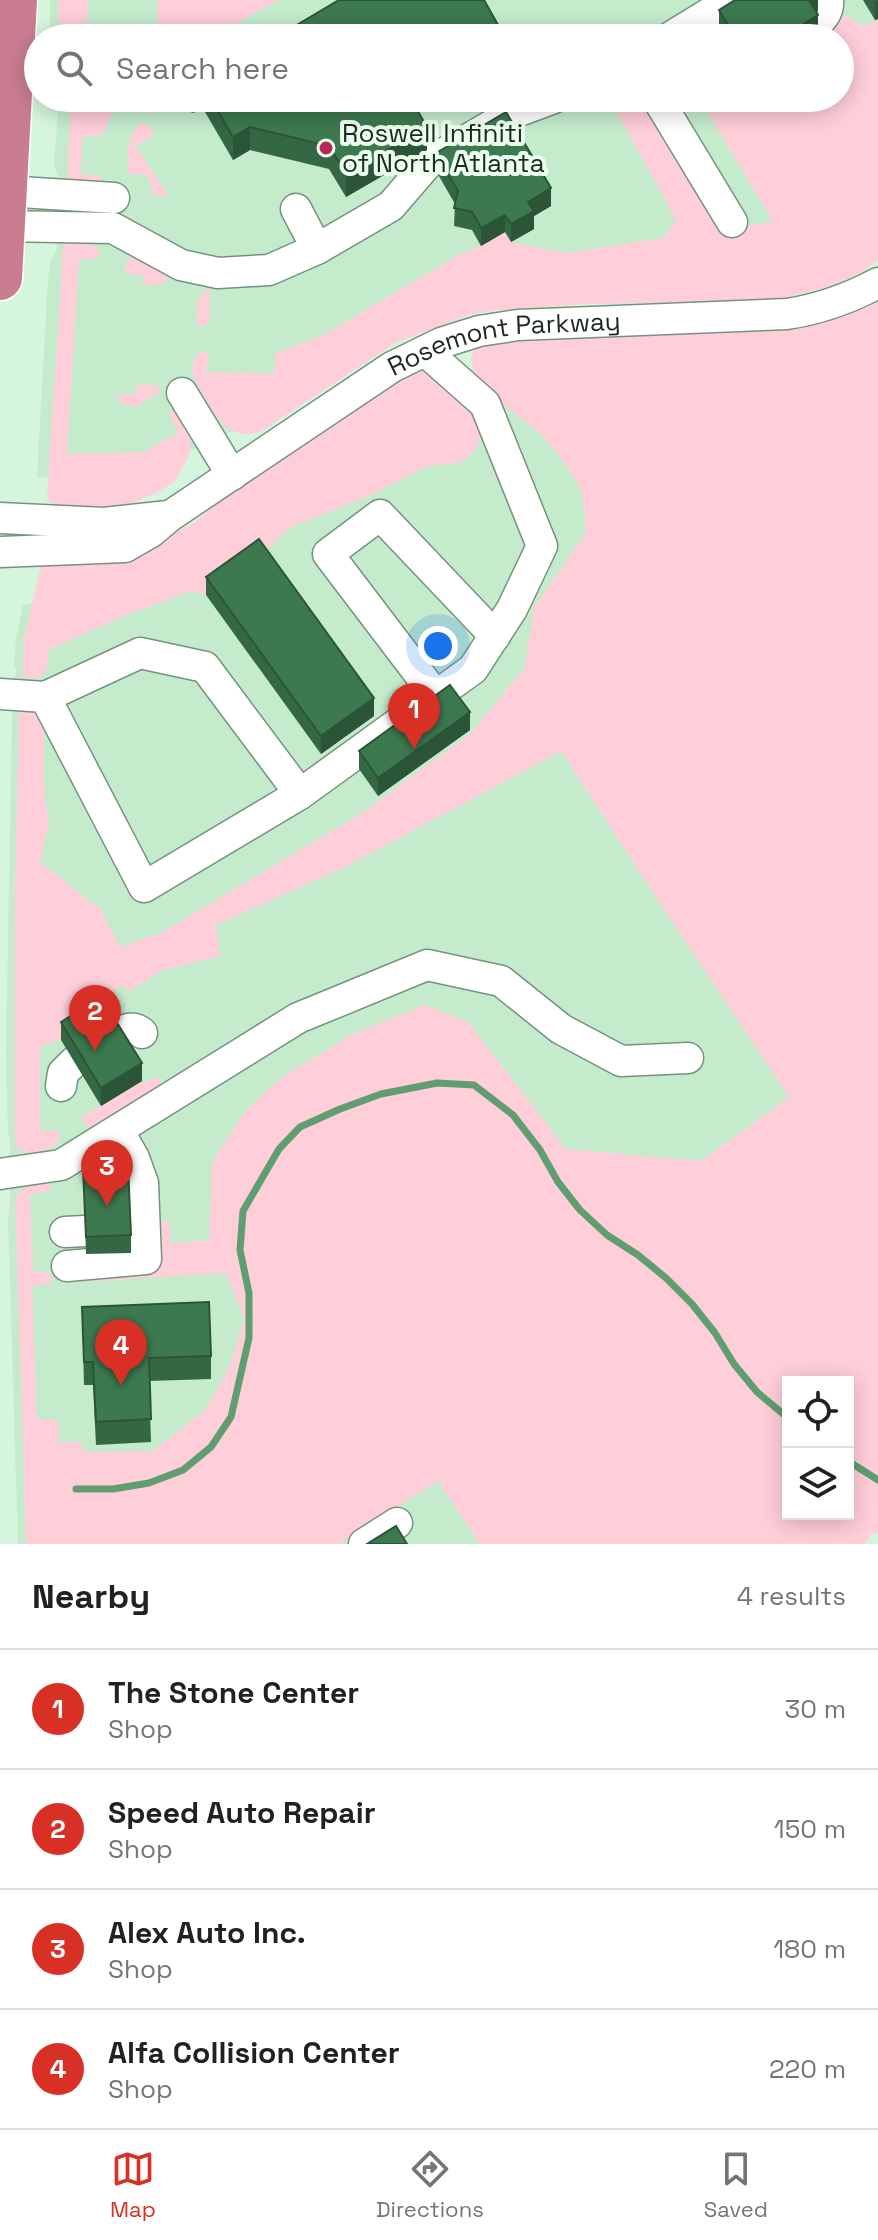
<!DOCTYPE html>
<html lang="en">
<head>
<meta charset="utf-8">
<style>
  :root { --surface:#fff; --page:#f2f2f2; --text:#202124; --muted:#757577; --line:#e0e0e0; --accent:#d93025 }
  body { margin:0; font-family:"Space Grotesk",sans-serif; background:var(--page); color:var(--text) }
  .controls { position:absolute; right:24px; bottom:24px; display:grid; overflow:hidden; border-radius:0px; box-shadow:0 4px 20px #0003 }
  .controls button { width:72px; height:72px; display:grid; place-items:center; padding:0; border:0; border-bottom:2px solid var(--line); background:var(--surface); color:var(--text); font:40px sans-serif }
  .you { position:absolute; left:438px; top:646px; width:28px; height:28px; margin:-20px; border:6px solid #fff; border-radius:50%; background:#1a73e8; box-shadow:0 0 0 12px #1a73e833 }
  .badge { display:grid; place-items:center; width:52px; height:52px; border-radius:50%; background:var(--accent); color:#fff; font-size:26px; font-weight:700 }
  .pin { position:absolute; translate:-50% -66px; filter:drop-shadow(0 2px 4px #0008) }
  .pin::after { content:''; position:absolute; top:42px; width:28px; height:24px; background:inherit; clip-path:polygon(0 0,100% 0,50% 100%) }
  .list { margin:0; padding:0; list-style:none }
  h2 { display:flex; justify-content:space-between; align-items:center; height:104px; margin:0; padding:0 32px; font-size:34px }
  h2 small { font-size:26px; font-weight:400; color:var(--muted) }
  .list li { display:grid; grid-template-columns:52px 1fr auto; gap:24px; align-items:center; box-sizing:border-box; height:120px; padding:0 32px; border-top:2px solid var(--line) }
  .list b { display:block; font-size:30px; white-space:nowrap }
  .list p { margin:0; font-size:26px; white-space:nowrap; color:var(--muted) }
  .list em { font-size:26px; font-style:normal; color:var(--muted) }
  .icon { flex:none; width:44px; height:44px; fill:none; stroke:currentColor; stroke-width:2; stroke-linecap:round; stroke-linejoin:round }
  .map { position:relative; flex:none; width:878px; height:1544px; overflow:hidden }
  .search { position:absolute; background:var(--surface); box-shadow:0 4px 20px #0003; left:24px; right:24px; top:24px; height:88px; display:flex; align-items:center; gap:20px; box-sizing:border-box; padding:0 28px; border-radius:44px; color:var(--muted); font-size:30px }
  .sheet { height:584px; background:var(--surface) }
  nav { display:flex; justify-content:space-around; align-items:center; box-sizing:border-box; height:112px; border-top:2px solid var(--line); background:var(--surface); font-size:22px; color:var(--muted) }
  nav a { display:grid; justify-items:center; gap:4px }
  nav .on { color:var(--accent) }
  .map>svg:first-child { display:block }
  .built { fill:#c5ebcd }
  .green { fill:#feced9; fill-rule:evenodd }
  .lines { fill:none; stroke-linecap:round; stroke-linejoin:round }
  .stream { stroke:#609d71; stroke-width:7 }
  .minor-casing { stroke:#75937c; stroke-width:33 }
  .highway-casing { stroke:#fff; stroke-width:47 }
  .minor { stroke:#fff; stroke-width:30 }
  .highway { stroke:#ca7d90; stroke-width:44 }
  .wall { fill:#346844 }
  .shaded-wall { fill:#2b5537 }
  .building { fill:#3d794f; stroke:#2b5537; stroke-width:2 }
  .poi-dot { fill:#b4265c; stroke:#ebffef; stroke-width:3 }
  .labels { text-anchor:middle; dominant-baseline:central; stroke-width:8; stroke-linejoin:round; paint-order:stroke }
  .poi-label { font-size:26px; fill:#1c291f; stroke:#ebffef; text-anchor:start }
  .street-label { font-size:26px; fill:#1c291f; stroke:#ebffef }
</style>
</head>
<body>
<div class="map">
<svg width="878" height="1544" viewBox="0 0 878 1544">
  <rect width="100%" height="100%" fill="#d5f5dc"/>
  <g class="built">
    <path d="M50,0H878V211L475,296L248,424L122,482L37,477L48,279L50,262L57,249L60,179L54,166L59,98H840V38H50Z"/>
    <path d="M571,361L878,970L662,1544H18L8,1219L10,1205V1139L8,1131L6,1054L12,717L16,669L14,667L16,638L23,605L139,581L401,408L475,368Z"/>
  </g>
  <g class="green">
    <path d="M58,0H88L86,38H63L58,18Z"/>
    <path d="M158,0H278L211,38H156Z"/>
    <path d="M847,15L863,27L878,19V260L862,272L828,287L772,301L584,304L488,311L469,315L395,343L262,431C251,435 241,435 230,430C220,424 192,382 192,370C192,363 195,358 199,353L209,352L206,372L274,373L275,354L278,352L322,336L460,254L481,246L505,232L511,242L564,253L663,238L676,220L609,98L638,99L661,134L718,229L773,222L702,103L710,98H840V38H809Z"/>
    <path d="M71,98H124L113,111L103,133L98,136H83L80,175H98L101,178L100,183L67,184Z"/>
    <path d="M142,123L149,126L154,133L151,137L136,146L169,197L151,194L152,191L147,175L130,174L128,172C127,154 126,134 142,123Z"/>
    <path d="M70,243C82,243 95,240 100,253L96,259H79L67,454L144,452L178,433L169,413L175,411L190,437L191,448L188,458L175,481L160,491L111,513L52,512L53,505L47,498L63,245Z"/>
    <path d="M131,258H135C143,261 154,265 161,270C179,285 152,285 144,285L143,275L128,274L125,271V264Z"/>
    <path d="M207,288L210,291L209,322L207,325L202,326L197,323L196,320L198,300Z"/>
    <path d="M878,299V1534L873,1532L864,1544H480L438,1481L340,1544H26L15,1197C24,1187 34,1179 49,1184L52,1191L30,1194L33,1272H48L53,1278L49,1284L32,1286L37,1419L58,1420L59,1443L77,1441L86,1452L153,1451L206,1409L230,1365L244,1319L226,1273L85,1282L80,1281V1276L155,1223L169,1221L171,1243L209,1240L212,1163L244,1112L281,1078L351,1035L425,1005L468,1022L566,1149L701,1161L789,1097L666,913L561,751L347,866L216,925L220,956L160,971L128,992L123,985L110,994L106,988L99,993L108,1007C92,1025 65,1039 43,1046L40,1050V1129L60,1132L59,1141C48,1153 27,1158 15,1145V888L19,712L23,708L39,714L44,721V791L49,823L40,862L101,910L120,947L161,933L362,813L473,731L525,667L534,607L586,533C584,519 585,496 578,484C568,468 554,448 540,434C522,415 453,378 476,347L548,338L791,328L839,317L869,305ZM788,1382H848V1514H788Z"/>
    <path d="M422,371L436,375L482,420L478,446L463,462L428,466L367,497L291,527L259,557L206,595L192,591L128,614L48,650C48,663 49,672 36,679L22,676L24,639L42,561L131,551L191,525L251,477L401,377Z"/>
    <path d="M137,384L159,386L160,392L136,407L118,402L117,399L121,394H136Z"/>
    <path d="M157,1077L161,1083L158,1086L94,1127H85L82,1118L86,1114L142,1081L144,1083Z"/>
  </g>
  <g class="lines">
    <g class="stream">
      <path d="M848,1461L878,1480"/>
      <path d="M76,1489H113L149,1483L183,1470L211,1447L231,1417L249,1338V1293L240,1250L243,1211L279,1149L300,1127L340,1109L381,1094L437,1083L474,1085L513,1115L540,1150L558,1182L580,1210L607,1235L638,1255L666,1278L692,1304L715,1333L734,1364L757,1392L788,1418"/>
    </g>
    <defs>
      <g id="minor">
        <path d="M814,26C823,18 829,12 828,0"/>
        <path d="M669,38L731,0"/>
        <path d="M657,98L732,222"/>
        <path d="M5,191L114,198"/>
        <path d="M296,209L317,249"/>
        <path d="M3,226L113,228L181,265L218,273L269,270L317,249L391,206L428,163L511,114L554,98"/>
        <path d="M182,393L232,475"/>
        <path d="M0,518L104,523L168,516"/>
        <path id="s1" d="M0,552L125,547L151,532L170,516L392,367L441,343L479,331L518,325L787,314C820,309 848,299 878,283"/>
        <path d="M0,694L45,697L140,653L205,667L300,794L144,887L45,697"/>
        <path d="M436,696L328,554L380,515L495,636"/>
        <path d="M300,794L473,669L512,609L542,546L485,404L425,351"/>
        <path d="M114,1036C124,1030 132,1024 142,1033"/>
        <path d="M61,1086L63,1073L74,1062"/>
        <path d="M0,1174L61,1165L298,1018L427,965L501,981L561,1029L621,1061L688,1058"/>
        <path d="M65,1232L85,1231"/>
        <path d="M67,1266L146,1259L143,1183L134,1158L118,1130"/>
        <path d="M364,1544L397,1523"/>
      </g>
      <path id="highway" d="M0,278L15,0"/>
    </defs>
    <use href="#minor" class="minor-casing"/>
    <use href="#highway" class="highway-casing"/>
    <use href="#minor" class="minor"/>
    <use href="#highway" class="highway"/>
  </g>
  <g class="wall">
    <path d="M818,0V11L816,12L818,33L809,38H725L719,27V10Z"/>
    <path d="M863,0H878V19L875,20Z"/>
    <path d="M175,98H414L411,100L427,150L346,197L329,169L250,150L233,160L205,112L195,110L194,113L174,108Z"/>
    <path d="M436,153L551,206L534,216V229L511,242L505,232L481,246L472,230L454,226L455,204L436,171Z"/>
    <path d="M206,577L374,716L321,754L206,595Z"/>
    <path d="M470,730L378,796L359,769V751Z"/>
    <path d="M61,1022L142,1081L101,1106L61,1040Z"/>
    <path d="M83,1167L131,1235V1253L86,1254Z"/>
    <path d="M82,1307L211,1356V1379L149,1381L151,1442L96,1445L93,1385H84Z"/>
  </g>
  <g class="shaded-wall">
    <path d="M809,0H818V11L809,17Z"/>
    <path d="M878,1V19L875,20V2Z"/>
    <path d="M818,15V33L809,38H780Z"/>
    <path d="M498,25V38H476Z"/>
    <path d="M250,127V150L233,160V137Z"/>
    <path d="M427,127V150L346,197V174Z"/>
    <path d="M551,188V206L534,216V229L511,242V224L528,202Z"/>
    <path d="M505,215V232L481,246V228Z"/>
    <path d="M374,698V716L321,754V736Z"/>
    <path d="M470,712V730L378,796V778Z"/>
    <path d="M142,1063V1081L101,1106V1088Z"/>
  </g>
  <g class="building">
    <path d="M339,0H484L498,25L476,38H275Z"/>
    <path d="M735,0H809L818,15L780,38H736L719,10Z"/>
    <path d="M175,98H201L205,106L195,104L194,107L174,102Z"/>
    <path d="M210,98H410L427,127L346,174L329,146L250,127L233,137Z"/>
    <path d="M506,112L551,188L528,202L534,211L511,224L505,215L481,228L472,212L454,208L458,191L436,153Z"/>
    <path d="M259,539L374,698L321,736L206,577Z"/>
    <path d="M450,685L470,712L378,778L359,751Z"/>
    <path d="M101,997L142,1063L101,1088L61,1022Z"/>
    <path d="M128,1166L131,1235L86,1237L83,1167Z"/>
    <path d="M209,1302L211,1356L149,1358L151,1419L96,1422L93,1362H84L82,1307Z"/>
    <path d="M396,1526L407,1544H367Z"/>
  </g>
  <circle class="poi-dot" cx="326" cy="148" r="8"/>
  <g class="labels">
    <g class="poi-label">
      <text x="342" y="133">Roswell Infiniti<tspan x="342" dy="30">of North Atlanta</tspan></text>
    </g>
    <g class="street-label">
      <text stroke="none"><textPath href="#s1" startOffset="564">Rosemont Parkway</textPath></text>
    </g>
  </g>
</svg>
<div class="controls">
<button><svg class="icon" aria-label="locate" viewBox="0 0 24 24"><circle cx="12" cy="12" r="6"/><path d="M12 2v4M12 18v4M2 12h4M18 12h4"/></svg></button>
<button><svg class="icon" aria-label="layers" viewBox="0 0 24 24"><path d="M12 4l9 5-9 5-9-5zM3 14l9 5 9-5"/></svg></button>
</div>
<div class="you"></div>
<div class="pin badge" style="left:414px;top:749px">1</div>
<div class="pin badge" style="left:95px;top:1051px">2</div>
<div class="pin badge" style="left:107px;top:1206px">3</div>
<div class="pin badge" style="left:121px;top:1385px">4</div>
<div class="search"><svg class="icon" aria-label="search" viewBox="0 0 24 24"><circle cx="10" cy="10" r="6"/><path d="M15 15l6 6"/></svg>Search here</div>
</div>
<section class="sheet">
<h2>Nearby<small>4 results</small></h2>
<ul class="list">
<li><span class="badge">1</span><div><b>The Stone Center</b><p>Shop</p></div><em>30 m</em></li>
<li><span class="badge">2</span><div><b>Speed Auto Repair</b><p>Shop</p></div><em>150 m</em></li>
<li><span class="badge">3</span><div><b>Alex Auto Inc.</b><p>Shop</p></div><em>180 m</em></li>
<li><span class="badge">4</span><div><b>Alfa Collision Center</b><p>Shop</p></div><em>220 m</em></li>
</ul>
</section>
<nav>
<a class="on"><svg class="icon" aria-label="map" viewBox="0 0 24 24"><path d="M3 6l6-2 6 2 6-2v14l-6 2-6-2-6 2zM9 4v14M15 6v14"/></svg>Map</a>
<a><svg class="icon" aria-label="directions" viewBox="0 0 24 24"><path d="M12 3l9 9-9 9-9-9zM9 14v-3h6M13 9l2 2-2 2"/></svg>Directions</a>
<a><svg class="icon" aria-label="saved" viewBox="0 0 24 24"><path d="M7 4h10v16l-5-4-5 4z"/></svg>Saved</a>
</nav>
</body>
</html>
